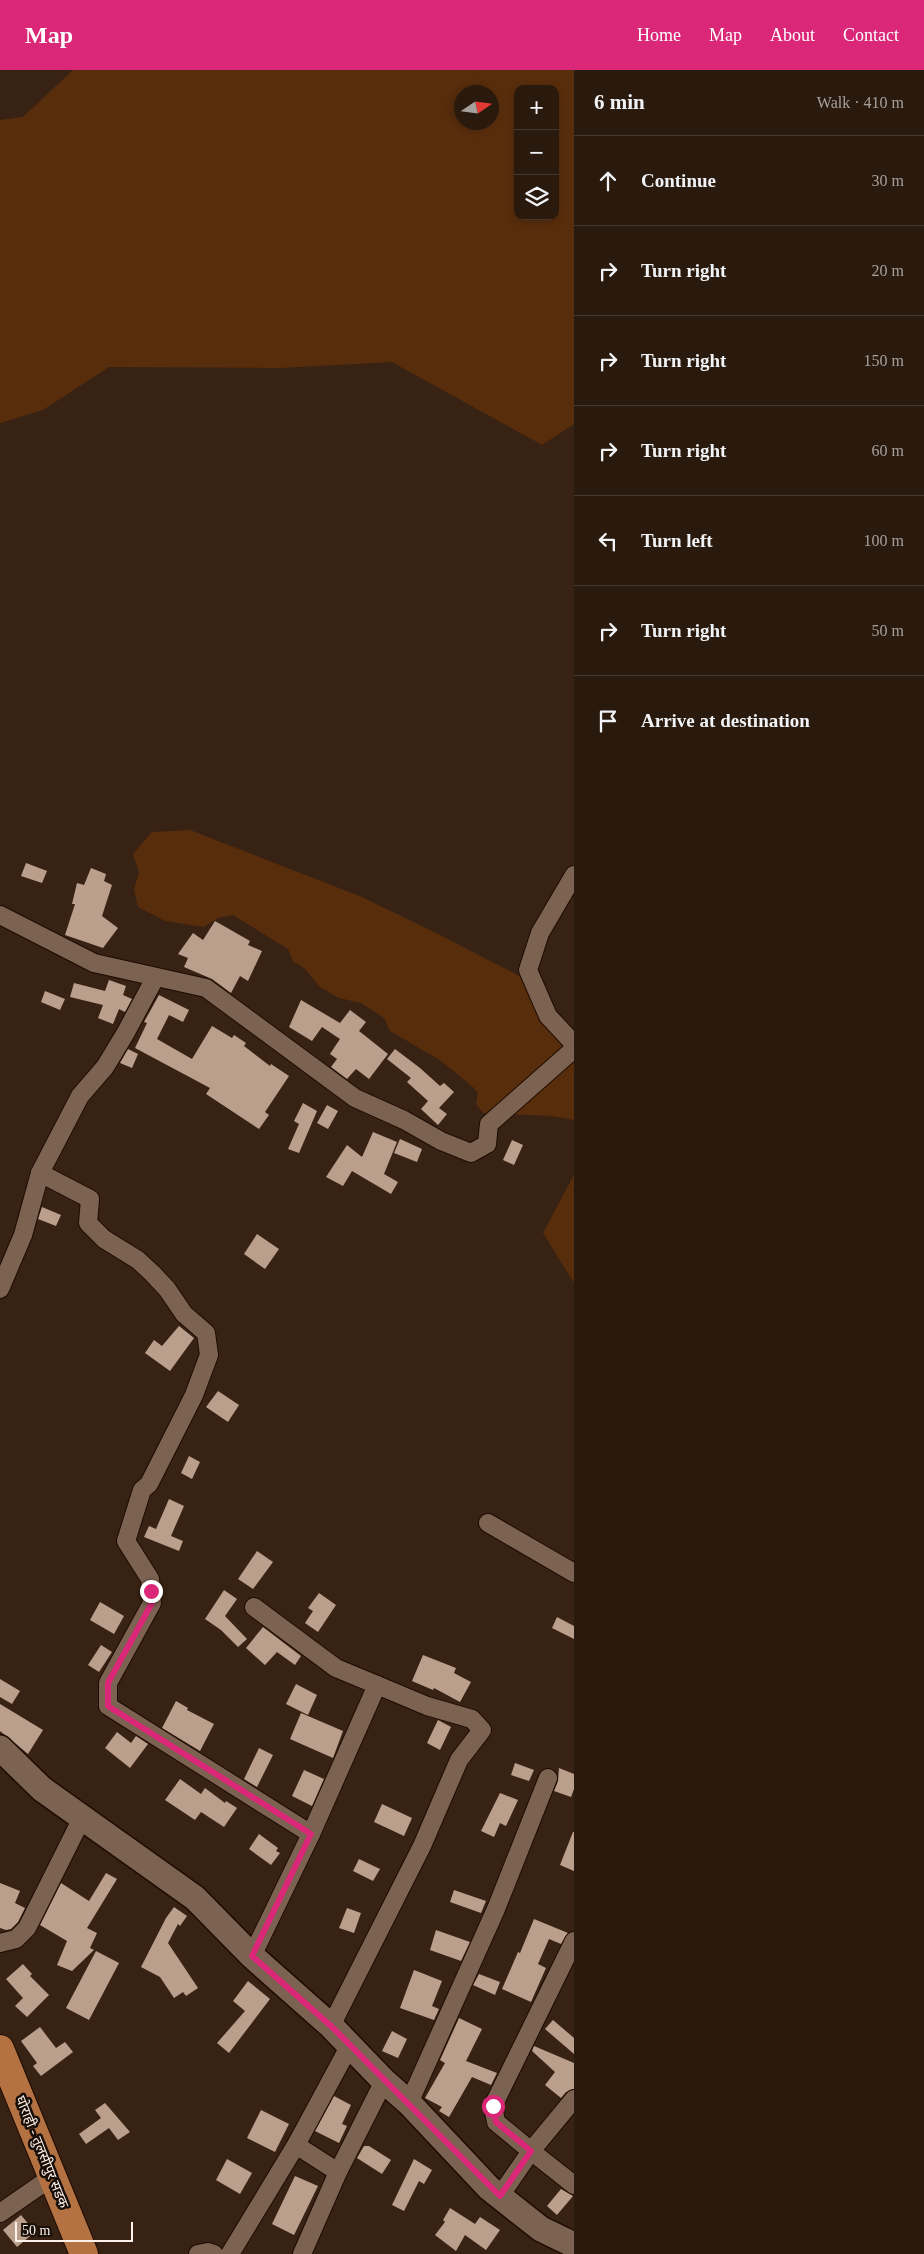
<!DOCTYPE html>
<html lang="en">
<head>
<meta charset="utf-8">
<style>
  :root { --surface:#2a1a0e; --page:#36271c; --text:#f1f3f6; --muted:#a5a19e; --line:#46382e; --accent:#db2777 }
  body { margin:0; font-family:"Times New Roman","Noto Sans Devanagari",serif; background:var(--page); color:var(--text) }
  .controls { position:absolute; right:15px; top:15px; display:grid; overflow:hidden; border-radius:10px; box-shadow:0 2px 8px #0003 }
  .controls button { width:45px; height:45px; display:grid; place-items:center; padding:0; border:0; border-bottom:1px solid var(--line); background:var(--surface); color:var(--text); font:25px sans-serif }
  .compass { position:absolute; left:454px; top:15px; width:45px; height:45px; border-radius:50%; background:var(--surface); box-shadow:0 2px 8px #0003; rotate:77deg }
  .scale { position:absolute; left:15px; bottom:12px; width:118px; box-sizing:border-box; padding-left:5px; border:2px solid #fdf1e9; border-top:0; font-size:14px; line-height:18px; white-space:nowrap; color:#fdf1e9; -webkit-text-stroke:4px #180e08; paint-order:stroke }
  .stop { position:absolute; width:15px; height:15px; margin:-11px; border:4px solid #db2777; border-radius:50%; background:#fff }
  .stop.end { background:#db2777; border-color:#fff; box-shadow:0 1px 5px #0008 }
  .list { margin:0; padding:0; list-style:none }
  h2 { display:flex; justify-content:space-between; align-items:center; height:65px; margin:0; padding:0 20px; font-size:21px }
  h2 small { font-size:16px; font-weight:400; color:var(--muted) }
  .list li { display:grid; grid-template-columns:32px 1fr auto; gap:15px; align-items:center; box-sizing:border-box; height:90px; padding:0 20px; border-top:1px solid var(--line) }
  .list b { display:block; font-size:19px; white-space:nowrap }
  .list em { font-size:16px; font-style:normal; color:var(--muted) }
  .icon { flex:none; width:28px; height:28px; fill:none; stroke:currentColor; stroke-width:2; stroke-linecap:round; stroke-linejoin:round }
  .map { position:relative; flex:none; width:574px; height:2184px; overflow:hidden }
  header { display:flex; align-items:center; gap:30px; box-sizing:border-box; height:70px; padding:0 25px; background:var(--accent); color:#fff }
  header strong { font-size:24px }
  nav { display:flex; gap:28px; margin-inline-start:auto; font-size:18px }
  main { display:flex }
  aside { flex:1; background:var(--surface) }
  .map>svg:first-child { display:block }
  .green { fill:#582d0c; fill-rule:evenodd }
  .building { fill:#bb9f8d }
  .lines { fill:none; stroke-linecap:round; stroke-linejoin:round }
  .street-casing { stroke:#1e0b01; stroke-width:20 }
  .secondary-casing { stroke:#1e0b01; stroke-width:28 }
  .primary-casing { stroke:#1e0b01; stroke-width:30 }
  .street { stroke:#7c6251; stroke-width:18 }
  .secondary { stroke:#7c6251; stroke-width:25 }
  .primary { stroke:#b47242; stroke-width:28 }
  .route { stroke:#db2777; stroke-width:6 }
  .labels { text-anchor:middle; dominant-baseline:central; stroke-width:5; stroke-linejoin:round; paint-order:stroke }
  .street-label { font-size:14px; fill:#fdf1e9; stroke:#180e08 }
</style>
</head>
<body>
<header>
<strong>Map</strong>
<nav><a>Home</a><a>Map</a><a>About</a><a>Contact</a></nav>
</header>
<main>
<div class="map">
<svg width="574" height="2184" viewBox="0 0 574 2184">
  <rect width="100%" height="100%" fill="#382213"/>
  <g class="green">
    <path d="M73,0H574V354L542,375L392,292L280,298L109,297L43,340L0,353V50L23,47ZM518,19H555V146H518ZM462,22H492V52H462Z"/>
    <path d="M190,760L362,827L440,865L521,907L574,978V1050L552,1046L483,1043L476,1034L478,1023L474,1018L440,990L390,961L384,948L361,933L339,928L320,917L304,898L293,891L288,879L233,845L218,848L204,857L165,851L138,837L134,819L139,803L133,784L152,762Z"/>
    <path d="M574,1105V1213L543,1163Z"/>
  </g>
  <g class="building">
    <path d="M26,793L47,801L42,813L21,806Z"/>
    <path d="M91,798L106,804L104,811L112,815L102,846L118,858L103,878L65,865L75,834H72L77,813L84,815Z"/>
    <path d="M215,851L250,871L248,875L262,881L248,911L240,906L231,923L212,909L184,897L188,888L178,884L193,863L203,870Z"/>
    <path d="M109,910L126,916L123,925L132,929L125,942L119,939L113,954L98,948L103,935L70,927L74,913L105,921Z"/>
    <path d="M45,921L65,929L60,940L41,932Z"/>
    <path d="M159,925L189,940L183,952L169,945L157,969L192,989L212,956L232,968L234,965L246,973L244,976L270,996L271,994L289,1006L265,1042L269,1045L259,1059L206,1024L210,1018L135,978L147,953L144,952Z"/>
    <path d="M301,930L340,953L350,940L366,952L359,961L388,984L369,1009L356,999L347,1009L331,997L337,989L330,984L340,969L322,957L312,971L289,957Z"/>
    <path d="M128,979L138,984L132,998L120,993Z"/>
    <path d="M395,979L420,998L440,1016L444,1013L454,1022L439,1038L447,1044L438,1055L421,1039L428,1031L407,1012L411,1008L387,989Z"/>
    <path d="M303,1033L317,1041L299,1083L288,1079L299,1054L294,1051Z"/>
    <path d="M327,1035L338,1041L328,1059L317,1053Z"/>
    <path d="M373,1062L397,1072L384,1104L398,1112L391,1124L352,1101L343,1116L326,1107L347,1075L362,1087Z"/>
    <path d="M400,1069L422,1079L417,1092L394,1083Z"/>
    <path d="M512,1070L523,1075L514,1095L503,1090Z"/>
    <path d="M42,1137L61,1145L56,1156L38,1149Z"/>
    <path d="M257,1164L279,1179L265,1199L244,1184Z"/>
    <path d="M179,1256L194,1268L170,1301L145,1283L154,1270L162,1276Z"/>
    <path d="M218,1321L239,1335L228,1352L206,1337Z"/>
    <path d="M189,1386L200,1392L192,1409L181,1403Z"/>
    <path d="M169,1429L184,1436L171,1466L183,1471L179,1481L144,1467L149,1456L156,1459Z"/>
    <path d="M257,1481L273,1492L253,1519L238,1509Z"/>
    <path d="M224,1520L237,1529L225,1546L247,1569L238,1577L221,1560L205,1549Z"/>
    <path d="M319,1523L336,1535L318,1562L305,1553L313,1541L308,1538Z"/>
    <path d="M100,1532L124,1546L114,1564L90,1550Z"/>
    <path d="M557,1547L574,1556V1569L552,1558Z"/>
    <path d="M263,1557L301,1586L295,1595L277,1582L265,1595L246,1578Z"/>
    <path d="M101,1575L112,1582L99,1602L88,1595Z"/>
    <path d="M423,1585L456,1598L454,1603L471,1612L460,1632L434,1618L433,1620L412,1611Z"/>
    <path d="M0,1609L20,1621L12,1634L0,1627Z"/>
    <path d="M296,1614L317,1625L308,1645L286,1634Z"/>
    <path d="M176,1631L188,1638L187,1640L214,1654L200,1681L162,1658Z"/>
    <path d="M0,1634L43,1660L28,1684L0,1661Z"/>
    <path d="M301,1643L343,1661L333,1688L290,1669Z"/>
    <path d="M438,1650L451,1657L440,1680L427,1673Z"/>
    <path d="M117,1662L131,1673L136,1666L148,1674L130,1698L105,1678Z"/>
    <path d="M259,1678L273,1685L257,1717L244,1709Z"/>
    <path d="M515,1693L534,1700L529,1711L511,1705Z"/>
    <path d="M559,1698L574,1704V1719L571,1727L554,1721L558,1711Z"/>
    <path d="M304,1700L324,1709L312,1736L292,1726Z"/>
    <path d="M180,1709L201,1724L205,1718L225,1733L226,1731L237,1738L224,1757L201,1742L195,1750L165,1730Z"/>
    <path d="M500,1723L518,1730L506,1756L500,1753L494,1767L481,1761Z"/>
    <path d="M382,1734L412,1748L404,1766L374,1752Z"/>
    <path d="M573,1762H574V1801L560,1795Z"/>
    <path d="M259,1764L278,1778L276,1781L280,1783L271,1795L249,1779Z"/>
    <path d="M359,1789L380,1799L373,1811L353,1801Z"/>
    <path d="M106,1803L117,1809L87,1858L97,1863L90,1878L94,1880L72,1901L57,1895L67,1871L40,1855L61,1813L89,1831Z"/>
    <path d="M0,1813L20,1821L15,1833L25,1838L18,1852L11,1859L6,1860L0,1858Z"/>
    <path d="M454,1820L486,1831L481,1843L450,1832Z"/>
    <path d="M174,1837L187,1846L180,1856L178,1854L168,1873L198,1918L186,1926L183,1922L174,1928L160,1907L141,1897L166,1848Z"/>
    <path d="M347,1838L361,1843L354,1863L339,1858Z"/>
    <path d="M534,1849L568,1863L561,1874L549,1869L538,1894L546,1898L531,1932L502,1919L518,1882L520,1883Z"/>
    <path d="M436,1860L470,1872L461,1891L430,1880Z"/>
    <path d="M96,1881L119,1893L89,1950L66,1938Z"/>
    <path d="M23,1894L32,1904L30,1906L49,1925L27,1947L15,1936L23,1928L6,1909Z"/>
    <path d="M414,1900L442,1911L432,1936L439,1939L434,1950L400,1938Z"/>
    <path d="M479,1904L500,1912L495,1925L473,1915Z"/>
    <path d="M248,1911L270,1929L229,1983L217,1973L245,1941L233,1931Z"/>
    <path d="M459,1948L482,1959L466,1991L497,2003L491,2015L472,2007L449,2047L439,2041L442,2037L425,2028L445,1993L440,1990Z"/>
    <path d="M553,1950L574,1968V1984L545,1959Z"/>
    <path d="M40,1957L56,1978L65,1972L73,1982L41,2006L33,1996L37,1993L21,1971Z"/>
    <path d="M392,1961L407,1969L398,1988L382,1981Z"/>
    <path d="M534,1976L574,1993V2019L566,2022L561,2028L545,2015L555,2002L532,1981Z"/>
    <path d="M334,2026L351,2035L342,2054L347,2056L339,2073L315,2061Z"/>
    <path d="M105,2033L130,2062L118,2070L109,2058L86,2074L79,2064L101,2048L95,2040Z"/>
    <path d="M261,2040L289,2054L275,2082L247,2068Z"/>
    <path d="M364,2076H369L391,2090L382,2104L357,2088Z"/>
    <path d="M227,2089L252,2103L240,2124L216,2110Z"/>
    <path d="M414,2089L432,2100L424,2114L419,2111L404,2141L392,2135Z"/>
    <path d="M295,2106L318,2116L294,2165L272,2154Z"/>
    <path d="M561,2119L573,2126L557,2145L547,2136Z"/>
    <path d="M450,2138L475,2154L480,2147L500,2160L486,2180L465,2165L456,2181L435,2165L445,2152L443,2150Z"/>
    <path d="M21,2145L35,2162L17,2177L3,2160Z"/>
  </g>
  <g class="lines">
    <defs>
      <g id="street">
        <path d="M574,805L540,863L528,900L548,946L574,974"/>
        <path d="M0,845L94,893L206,918L355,1028L404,1050L441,1071L471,1083L487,1074L489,1054L574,979"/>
        <path d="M40,1103L90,1129L88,1153L104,1169L138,1190L153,1204L167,1219L184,1244L206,1263L209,1285L194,1325L149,1414L142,1420L126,1471L150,1509L152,1533L108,1613V1636L311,1764"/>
        <path d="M0,1219L23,1165L40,1103L80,1026L105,997L125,964L155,908"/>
        <path d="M488,1453L574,1503"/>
        <path d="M0,1873L16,1869L27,1858L82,1748"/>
        <path d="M252,1886L311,1764L377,1615L336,1598L254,1537"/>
        <path d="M331,1956L422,1776L459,1690L482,1660L472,1649L427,1636L377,1615"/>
        <path d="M574,2029L531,2081L574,2115"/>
        <path d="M409,2033L496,1839L548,1708"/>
        <path d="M296,2075L338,2102"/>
        <path d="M500,2126L531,2081L496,2052L493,2036L574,1871"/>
        <path d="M0,2143L52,2107"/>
        <path d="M198,2184L208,2182L214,2184"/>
        <path d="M230,2184L296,2075L350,1975"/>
        <path d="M302,2184L338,2102L384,2011"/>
      </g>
      <path id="secondary" d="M0,1678L42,1719L195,1828L252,1886L331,1956L384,2011L409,2033L489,2118L541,2159L574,2175"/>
      <path id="primary" d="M0,1979L84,2184"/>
    </defs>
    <use href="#street" class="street-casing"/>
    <use href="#secondary" class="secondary-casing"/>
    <use href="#primary" class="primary-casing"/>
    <use href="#street" class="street"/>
    <use href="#secondary" class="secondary"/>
    <use href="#primary" class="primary"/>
  </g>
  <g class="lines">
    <path class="route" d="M151,1521L152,1533L108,1613V1636L311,1764L252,1886L331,1956L500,2126L531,2081L496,2052L493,2036"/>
  </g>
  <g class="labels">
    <g class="street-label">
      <text transform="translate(42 2082) rotate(68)">घोराही - तुलसीपुर सडक</text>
    </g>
  </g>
</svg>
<div class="controls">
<button>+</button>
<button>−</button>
<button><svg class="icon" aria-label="layers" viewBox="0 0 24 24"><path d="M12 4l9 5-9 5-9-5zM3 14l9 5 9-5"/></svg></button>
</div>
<svg class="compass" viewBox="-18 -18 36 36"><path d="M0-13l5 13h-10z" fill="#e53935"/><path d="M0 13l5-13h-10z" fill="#a5a19e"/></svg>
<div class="scale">50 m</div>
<div class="stop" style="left:493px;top:2036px"></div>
<div class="stop end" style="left:151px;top:1521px"></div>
</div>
<aside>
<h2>6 min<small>Walk · 410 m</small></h2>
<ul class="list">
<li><svg class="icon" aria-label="ahead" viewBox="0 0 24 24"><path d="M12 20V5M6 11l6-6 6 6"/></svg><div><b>Continue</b></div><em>30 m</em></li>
<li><svg class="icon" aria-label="right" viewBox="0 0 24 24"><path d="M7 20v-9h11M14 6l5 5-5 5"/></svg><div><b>Turn right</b></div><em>20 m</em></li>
<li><svg class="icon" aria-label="right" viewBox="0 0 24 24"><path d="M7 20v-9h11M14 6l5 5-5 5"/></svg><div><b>Turn right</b></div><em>150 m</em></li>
<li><svg class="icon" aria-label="right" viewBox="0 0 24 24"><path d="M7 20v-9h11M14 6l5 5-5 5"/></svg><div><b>Turn right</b></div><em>60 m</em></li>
<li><svg class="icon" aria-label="left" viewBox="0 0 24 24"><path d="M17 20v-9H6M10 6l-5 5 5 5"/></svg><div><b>Turn left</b></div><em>100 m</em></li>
<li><svg class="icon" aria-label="right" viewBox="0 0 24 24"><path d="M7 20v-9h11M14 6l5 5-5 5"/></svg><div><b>Turn right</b></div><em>50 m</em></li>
<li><svg class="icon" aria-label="arrive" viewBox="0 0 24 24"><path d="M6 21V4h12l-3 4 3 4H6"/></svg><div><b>Arrive at destination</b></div></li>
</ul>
</aside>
</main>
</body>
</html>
